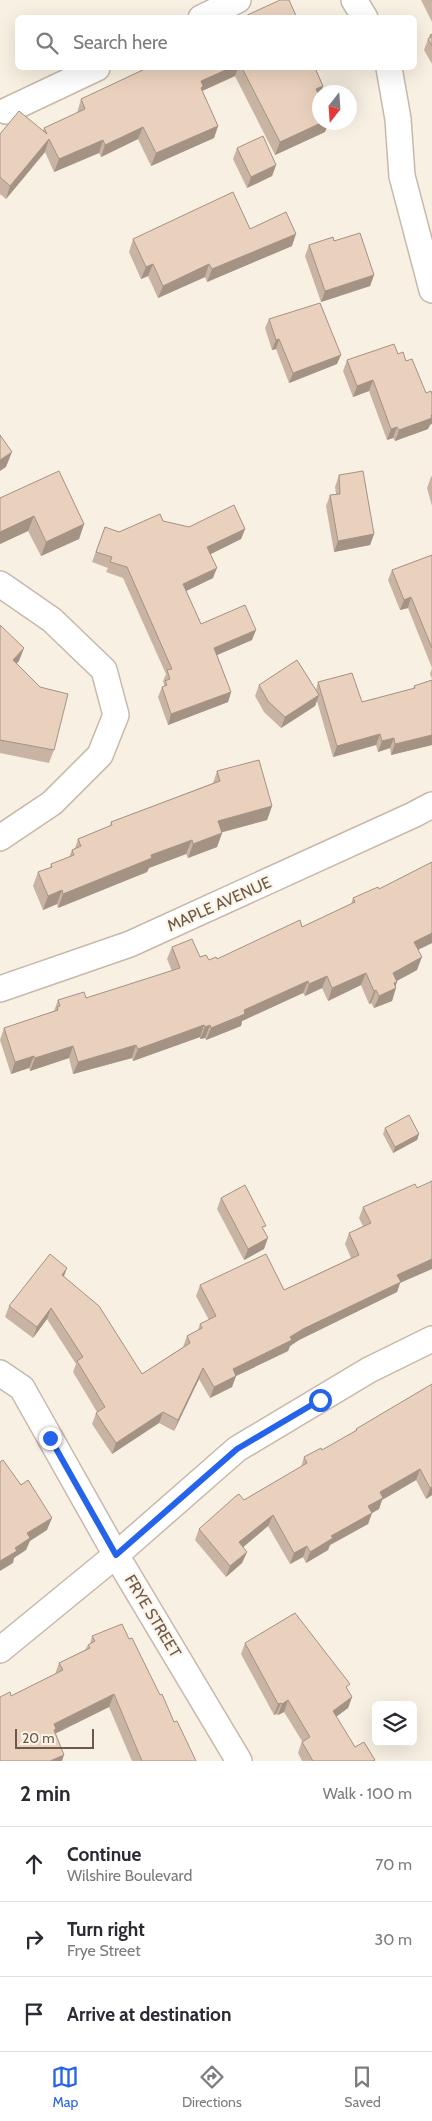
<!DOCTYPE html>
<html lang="en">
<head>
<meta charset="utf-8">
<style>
  :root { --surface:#fff; --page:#f2f2f3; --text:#2b2b33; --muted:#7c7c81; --line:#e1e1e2; --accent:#2563eb }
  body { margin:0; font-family:Cabin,sans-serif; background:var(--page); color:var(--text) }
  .controls { position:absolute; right:15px; bottom:15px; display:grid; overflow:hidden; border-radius:8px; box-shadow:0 5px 20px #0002 }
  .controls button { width:45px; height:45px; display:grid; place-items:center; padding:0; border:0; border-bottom:1px solid var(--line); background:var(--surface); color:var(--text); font:25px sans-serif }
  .compass { position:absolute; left:312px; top:85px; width:45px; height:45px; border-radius:50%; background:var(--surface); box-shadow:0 5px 20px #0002; rotate:197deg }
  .scale { position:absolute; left:15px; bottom:12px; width:79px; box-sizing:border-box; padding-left:5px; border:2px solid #6c594c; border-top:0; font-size:14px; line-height:18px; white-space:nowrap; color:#6c594c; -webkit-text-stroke:4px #fcf5e7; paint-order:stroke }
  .stop { position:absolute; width:15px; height:15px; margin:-11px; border:4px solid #2563eb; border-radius:50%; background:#fff }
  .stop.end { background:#2563eb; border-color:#fff; box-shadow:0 1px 5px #0008 }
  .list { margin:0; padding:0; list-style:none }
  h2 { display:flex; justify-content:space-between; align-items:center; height:65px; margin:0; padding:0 20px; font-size:21px }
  h2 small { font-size:16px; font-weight:400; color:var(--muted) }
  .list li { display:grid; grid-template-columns:32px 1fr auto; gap:15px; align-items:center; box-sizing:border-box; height:75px; padding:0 20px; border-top:1px solid var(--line) }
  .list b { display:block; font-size:19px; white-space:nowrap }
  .list p { margin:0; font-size:16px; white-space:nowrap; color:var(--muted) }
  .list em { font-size:16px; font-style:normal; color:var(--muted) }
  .icon { flex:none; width:28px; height:28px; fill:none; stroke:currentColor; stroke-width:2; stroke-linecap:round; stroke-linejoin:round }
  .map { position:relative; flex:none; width:432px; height:1761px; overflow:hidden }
  .search { position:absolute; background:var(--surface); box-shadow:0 5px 20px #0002; left:15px; right:15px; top:15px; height:55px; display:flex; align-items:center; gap:12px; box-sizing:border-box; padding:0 18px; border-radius:8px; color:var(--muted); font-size:19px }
  .sheet { height:290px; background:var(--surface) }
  nav { display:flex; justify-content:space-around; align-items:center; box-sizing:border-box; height:70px; border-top:1px solid var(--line); background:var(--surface); font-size:14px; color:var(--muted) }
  nav a { display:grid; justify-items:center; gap:2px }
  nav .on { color:var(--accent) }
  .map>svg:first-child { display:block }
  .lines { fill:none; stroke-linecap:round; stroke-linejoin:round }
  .minor-casing { stroke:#c7b8ab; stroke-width:28 }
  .minor { stroke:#fff; stroke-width:25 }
  .wall { fill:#c9b4a3 }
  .shaded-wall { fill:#a49284 }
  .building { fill:#ead1bd; stroke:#a49284 }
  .route { stroke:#2563eb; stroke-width:6 }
  .labels { text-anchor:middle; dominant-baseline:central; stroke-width:4.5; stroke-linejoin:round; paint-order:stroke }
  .street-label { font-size:16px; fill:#6c594c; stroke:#fcf5e7 }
</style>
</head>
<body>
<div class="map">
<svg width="432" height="1761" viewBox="0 0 432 1761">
  <rect width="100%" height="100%" fill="#f8f0e2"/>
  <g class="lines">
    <defs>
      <g id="minor">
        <path d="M354,0L365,18"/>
        <path d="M201,18L238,0"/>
        <path d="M389,68L398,119L402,176L432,290"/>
        <path d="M6,111L97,68"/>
        <path d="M0,584L52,620L104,670L116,715L100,755L52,803L0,838"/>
        <path d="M0,989L130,944L413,815L432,805"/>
        <path d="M0,1373L22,1388L116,1555L239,1761"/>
        <path d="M0,1650L116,1555L237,1449L369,1370L432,1339"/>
      </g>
    </defs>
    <use href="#minor" class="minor-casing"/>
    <use href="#minor" class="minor"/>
  </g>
  <g class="wall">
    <path d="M421,0H432V22Z"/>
    <path d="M432,34V64L424,50L428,39L430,35Z"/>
    <path d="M147,68H315L323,86L321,92H320V122H329L325,132L275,155L235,76L202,91L218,126L214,138L151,166L138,139L101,157L99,153L54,172L45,152L6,199L0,194V134L43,131L44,128L77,113L81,99Z"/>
    <path d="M237,148L276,165L272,176L247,188L233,159Z"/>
    <path d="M250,229L292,246L207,282L205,277L158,298L148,276L141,279L129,252L133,239Z"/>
    <path d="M334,241L374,275L370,286L321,302L305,256L309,245Z"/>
    <path d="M269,319L337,364L289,383L276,349L272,350L265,328Z"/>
    <path d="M398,354L430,425L428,429L395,441L393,438L387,440L369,391L353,397L343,371L347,360Z"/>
    <path d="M339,475L374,534L370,545L334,552L326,506L330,495L336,494L335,487Z"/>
    <path d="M432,476V506L427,488L431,477Z"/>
    <path d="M0,498L84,524L79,539L41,556L28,531L0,544Z"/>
    <path d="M163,521L189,527L245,529L241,539L210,554L213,578L186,591L201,624L252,640L217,655L231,692L228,702L168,725L158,697L162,687L164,686V684L163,681L166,674L123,578L106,572L108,568L92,562L105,527L119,532Z"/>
    <path d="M432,555V679L430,674L432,668L408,608L400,610L388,580L392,570Z"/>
    <path d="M0,625L19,661L16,664L54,750L49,763L0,753Z"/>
    <path d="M432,680V745L391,755L390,748L378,752L376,745L333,757L317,701L315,706L281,728L264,712L255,696L259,685L316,690L318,682L362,702L413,689L414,686Z"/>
    <path d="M217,771L272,806L267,820L222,832V833L217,847L188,858L186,854L149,868L147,872L58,908L57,904L43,910L33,886L38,872L50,868L51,864L69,857L72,850L75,848L78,839L110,826L111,822L213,783Z"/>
    <path d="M432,862V943L418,950L417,970L397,981L392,1001L374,1008L371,1003L369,1004L361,985L328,1001L322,988L305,996L303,993L242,1021L241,1026L206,1040L205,1038L200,1039V1037L133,1061L132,1058L73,1074L69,1058L30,1071L29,1068L11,1074L0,1040L4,1028L54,1011L58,1000L86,998L172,971L167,959L172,947L209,960L217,959L302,927L351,904L353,898L379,889Z"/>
    <path d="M385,1128L419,1134L417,1140L393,1153L383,1134Z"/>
    <path d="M221,1198L264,1249L244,1260L217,1209Z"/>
    <path d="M363,1207L400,1283L397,1292L299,1340L290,1346L288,1351L236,1376L232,1387L210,1398L199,1379L174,1431L159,1423L112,1454L92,1424L96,1413L97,1412L73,1372L76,1364L47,1319L33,1338L5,1317L9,1306L64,1277L142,1374L183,1347L187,1336L198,1330L200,1324L209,1320L196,1296L200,1285L284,1290L351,1258L345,1244L349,1233L363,1226L359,1218Z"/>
    <path d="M432,1384V1495L426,1499L416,1480L382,1500L379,1509L372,1513L368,1524L330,1545L328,1550L306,1563L303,1557L290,1564L268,1526L243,1547L247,1552L242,1563L226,1577L195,1540L199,1529L244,1500L301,1467L304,1457L322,1450L355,1432L356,1429Z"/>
    <path d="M92,1636L129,1639L174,1722L196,1761H132L109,1707L55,1734L11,1696L55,1674L59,1663L85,1650L88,1645L90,1644Z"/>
    <path d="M245,1643L348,1690L352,1697L348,1708L336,1717L355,1747L375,1760L374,1761H302L298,1753L302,1741L284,1712L278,1715L276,1714L274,1715L241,1654Z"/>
  </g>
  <g class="shaded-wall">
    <path d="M230,68H238L235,76L202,91L199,99L201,81Z"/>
    <path d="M323,86L321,92H320L318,99L316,89Z"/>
    <path d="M323,122H329L325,132L275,155L280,142Z"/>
    <path d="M218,126L214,138L151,166L156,153Z"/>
    <path d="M143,127L138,139L101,157L105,145Z"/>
    <path d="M49,139L45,152L6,199L10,186Z"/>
    <path d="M103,140L99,153L54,172L59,159Z"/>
    <path d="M276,165L272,176L247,188L251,177Z"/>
    <path d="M296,234L292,246L207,282L212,269Z"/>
    <path d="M153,264L148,276L141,279L146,267Z"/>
    <path d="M209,264L205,277L158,298L163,286Z"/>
    <path d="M374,275L370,286L321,302L325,291Z"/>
    <path d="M279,339L276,349L272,350L276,340Z"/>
    <path d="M341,355L337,364L289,383L293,373Z"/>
    <path d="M373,380L369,391L353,397L357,386Z"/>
    <path d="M431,415H432V424L430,425L428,429L395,441L399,430Z"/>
    <path d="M397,427L393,438L387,440L391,429Z"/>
    <path d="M12,452L6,467L0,471V460Z"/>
    <path d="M34,516L28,531L0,544V532Z"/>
    <path d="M84,524L79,539L41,556L46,542Z"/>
    <path d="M245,529L241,539L203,558L207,547Z"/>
    <path d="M374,534L370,545L334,552L338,541Z"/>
    <path d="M217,568L213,578L180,594L183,584Z"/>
    <path d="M411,597L408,608L400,610L404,600Z"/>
    <path d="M256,630L252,640L210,658L214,648Z"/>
    <path d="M24,648L19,661L8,672L13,660Z"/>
    <path d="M231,692L228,702L168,725L171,714Z"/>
    <path d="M319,695L315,706L281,728L285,717Z"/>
    <path d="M380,734L376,745L333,757L337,746Z"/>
    <path d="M432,735V745L391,755L395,744Z"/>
    <path d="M394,738L390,748L378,752L382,741Z"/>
    <path d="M272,806L267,820L212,835L218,821Z"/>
    <path d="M222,833L217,847L188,858L193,844Z"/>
    <path d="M192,840L186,854L149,868L147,872L58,908L63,894L151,855Z"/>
    <path d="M62,890L57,904L43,910L48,896Z"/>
    <path d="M432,933V943L409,954L414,942Z"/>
    <path d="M422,957L417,970L389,985L393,973Z"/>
    <path d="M366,973L361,985L328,1001L332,988Z"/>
    <path d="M327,976L322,988L305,996L309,984Z"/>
    <path d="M308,981L303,993L242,1021L241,1026L206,1040L211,1028L244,1010Z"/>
    <path d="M397,982L394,989L396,988L392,1001L374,1008L379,996L394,983Z"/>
    <path d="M376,990L371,1003L369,1004L374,991Z"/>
    <path d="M204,1025L200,1037L133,1061L138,1049Z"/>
    <path d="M210,1025L205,1038L200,1039L205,1027Z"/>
    <path d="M136,1045L132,1058L73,1074L78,1062Z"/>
    <path d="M73,1046L69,1058L30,1071L35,1058Z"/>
    <path d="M34,1056L29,1068L11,1074L15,1062Z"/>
    <path d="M419,1134L417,1140L393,1153L395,1147Z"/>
    <path d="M268,1238L264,1249L244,1260L248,1249Z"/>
    <path d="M432,1259V1269L400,1283L397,1292L299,1340L290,1346L288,1351L236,1376L232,1387L210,1398L214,1387L233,1369L397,1275Z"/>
    <path d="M67,1268L63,1279L62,1275Z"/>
    <path d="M51,1308L47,1319L33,1338L37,1327Z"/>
    <path d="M203,1368L199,1379L174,1431L178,1420Z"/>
    <path d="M163,1412L159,1423L112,1454L116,1443Z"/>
    <path d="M420,1469L416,1480L382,1500L379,1509L372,1513L368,1524L330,1545L328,1550L306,1563L310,1552L368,1506L380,1492Z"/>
    <path d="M432,1487V1495L426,1499L430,1488Z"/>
    <path d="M273,1515L268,1526L235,1554L239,1542Z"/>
    <path d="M52,1518L47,1530L30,1541L26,1550L14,1558L13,1563L0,1571V1561L15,1548L27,1533Z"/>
    <path d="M307,1546L303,1557L290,1564L294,1553Z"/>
    <path d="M247,1552L242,1563L226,1577L230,1566Z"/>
    <path d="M114,1694L109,1707L54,1734V1724Z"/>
    <path d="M352,1697L348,1708L329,1722L333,1711Z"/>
    <path d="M288,1700L284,1712L278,1715L282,1704Z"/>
    <path d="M281,1703L276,1714L274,1715L278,1704Z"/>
    <path d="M64,1755L62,1761H50Z"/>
  </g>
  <g class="building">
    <path d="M280,0H289L297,18H241Z"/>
    <path d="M432,34V46L428,39L431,37L430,35Z"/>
    <path d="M147,68H230L201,81L203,86L201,88L218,126L156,153L143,127L105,145L103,140L59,159L49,139L10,186L0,177V134L19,111L47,134L44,128L85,109L81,99Z"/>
    <path d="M242,68H315L323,86L316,89L320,97V122H323L280,142Z"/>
    <path d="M263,136L276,165L251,177L237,148Z"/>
    <path d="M233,192L250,229L286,212L296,234L212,269L209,264L163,286L153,264L146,267L133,239Z"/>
    <path d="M360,233L374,275L325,291L309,245L333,237L334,241Z"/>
    <path d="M320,303L341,355L293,373L279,339L276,340L269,319Z"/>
    <path d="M394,344L398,354L403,352L406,361L412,359L426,393L431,391L432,394V415H431L432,418L399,430L397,427L391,429L373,380L357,386L347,360Z"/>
    <path d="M0,435L12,452L0,460Z"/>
    <path d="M59,471L84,524L46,542L34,516L0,532V498Z"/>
    <path d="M363,471L374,534L338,541L330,495L340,494L339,475Z"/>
    <path d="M234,505L245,529L207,547L217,568L183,584L201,624L245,605L256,630L214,648L231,692L171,714L162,687L167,685L165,681L170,679L167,670L172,669L127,567L110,562L112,557L96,552L105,527L119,532L160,514L163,521L189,527Z"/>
    <path d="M432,555V648L411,597L404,600L392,570Z"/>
    <path d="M0,625L24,648L13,660L40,687L68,694L54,750L0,740Z"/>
    <path d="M297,660L319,695L285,717L268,701L259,685Z"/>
    <path d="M352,673L362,702L415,688L414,686L432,680V735L395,744L394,738L382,741L380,734L337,746L318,682Z"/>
    <path d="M259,760L272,806L218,821L222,833L193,844L192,840L151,855L152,858L63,894L62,890L48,896L38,872L52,867L51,864L74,855L72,850L81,846L78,839L112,825L111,822L220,781L217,771Z"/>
    <path d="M432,862V933L414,942L422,957L393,973L397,982L394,983L396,988L379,996L376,990L374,991L366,973L332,988L327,976L309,984L308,981L244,1010L245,1014L211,1028L210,1025L205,1027L204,1025L138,1049L136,1045L78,1062L73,1046L35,1058L34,1056L15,1062L4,1028L58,1010L57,1007L60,1006L58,1000L84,992L86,998L180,968L172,947L192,939L200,957L206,955L209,960L216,957L217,959L300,920L302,927L355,902L353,898L378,887L379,889Z"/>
    <path d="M409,1115L419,1134L395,1147L385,1128Z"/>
    <path d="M432,1181V1259L397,1275L401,1282L303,1329L290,1337L292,1340L233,1369L236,1376L214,1387L203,1368L178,1420L163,1412L116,1443L96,1413L105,1407L77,1361L83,1357L51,1308L37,1327L9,1306L50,1254L67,1268L62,1275L99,1306L142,1374L190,1343L187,1336L202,1328L200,1324L216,1316L200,1285L266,1254L284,1290L359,1255L349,1233L371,1223L363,1207L415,1184L417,1188Z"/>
    <path d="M245,1185L266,1226L262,1227L268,1238L248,1249L221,1198Z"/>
    <path d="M432,1384V1487L430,1488L420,1469L380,1492L383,1498L368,1506L372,1513L331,1536L333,1538L310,1552L307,1546L294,1553L273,1515L239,1542L247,1552L230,1566L199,1529L236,1496L239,1494L244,1500L307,1463L304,1457L321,1448L322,1450L357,1430L356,1429Z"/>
    <path d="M3,1460L21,1485L28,1480L52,1518L27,1533L30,1538L15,1548L17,1551L0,1561V1462Z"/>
    <path d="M295,1613L350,1684L346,1687L352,1697L333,1711L355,1747L364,1742L375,1760L373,1761H313L302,1742L310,1737L288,1700L282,1704L281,1703L278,1704L245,1643Z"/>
    <path d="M122,1624L129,1639L132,1638L160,1695L162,1694L174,1722L177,1721L196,1761H142L114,1694L54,1724L56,1729L54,1730L64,1755L50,1761H0V1697L10,1692L11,1696L63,1670L59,1663L90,1648L88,1645L95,1641L92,1636Z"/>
  </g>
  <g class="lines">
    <path class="route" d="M50,1438L116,1555L237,1449L320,1400"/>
  </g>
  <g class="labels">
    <g class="street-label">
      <text transform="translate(219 904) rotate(-24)">MAPLE AVENUE</text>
      <text transform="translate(153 1616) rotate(59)">FRYE STREET</text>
    </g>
  </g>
</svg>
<div class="controls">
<button><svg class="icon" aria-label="layers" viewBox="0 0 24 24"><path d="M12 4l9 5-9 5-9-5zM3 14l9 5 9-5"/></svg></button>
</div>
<svg class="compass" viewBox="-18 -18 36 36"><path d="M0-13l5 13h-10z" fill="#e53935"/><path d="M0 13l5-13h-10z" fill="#7c7c81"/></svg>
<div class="scale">20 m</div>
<div class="stop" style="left:320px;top:1400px"></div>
<div class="stop end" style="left:50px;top:1438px"></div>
<div class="search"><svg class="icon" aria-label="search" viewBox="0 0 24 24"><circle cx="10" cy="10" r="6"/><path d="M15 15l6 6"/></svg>Search here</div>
</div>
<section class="sheet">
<h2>2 min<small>Walk · 100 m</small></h2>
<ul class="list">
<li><svg class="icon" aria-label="ahead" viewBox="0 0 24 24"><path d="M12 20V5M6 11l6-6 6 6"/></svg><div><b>Continue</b><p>Wilshire Boulevard</p></div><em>70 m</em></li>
<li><svg class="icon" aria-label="right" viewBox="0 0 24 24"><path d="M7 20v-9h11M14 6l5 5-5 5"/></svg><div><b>Turn right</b><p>Frye Street</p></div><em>30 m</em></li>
<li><svg class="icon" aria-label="arrive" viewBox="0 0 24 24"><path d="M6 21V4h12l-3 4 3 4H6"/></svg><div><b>Arrive at destination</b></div></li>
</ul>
</section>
<nav>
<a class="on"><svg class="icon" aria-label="map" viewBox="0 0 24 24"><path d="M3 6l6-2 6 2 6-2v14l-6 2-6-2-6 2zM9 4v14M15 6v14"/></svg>Map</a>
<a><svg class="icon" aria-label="directions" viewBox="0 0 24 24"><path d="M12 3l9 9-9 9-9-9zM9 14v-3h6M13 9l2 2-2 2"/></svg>Directions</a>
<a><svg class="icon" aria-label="saved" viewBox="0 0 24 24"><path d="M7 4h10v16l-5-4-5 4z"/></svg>Saved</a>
</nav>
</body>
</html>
